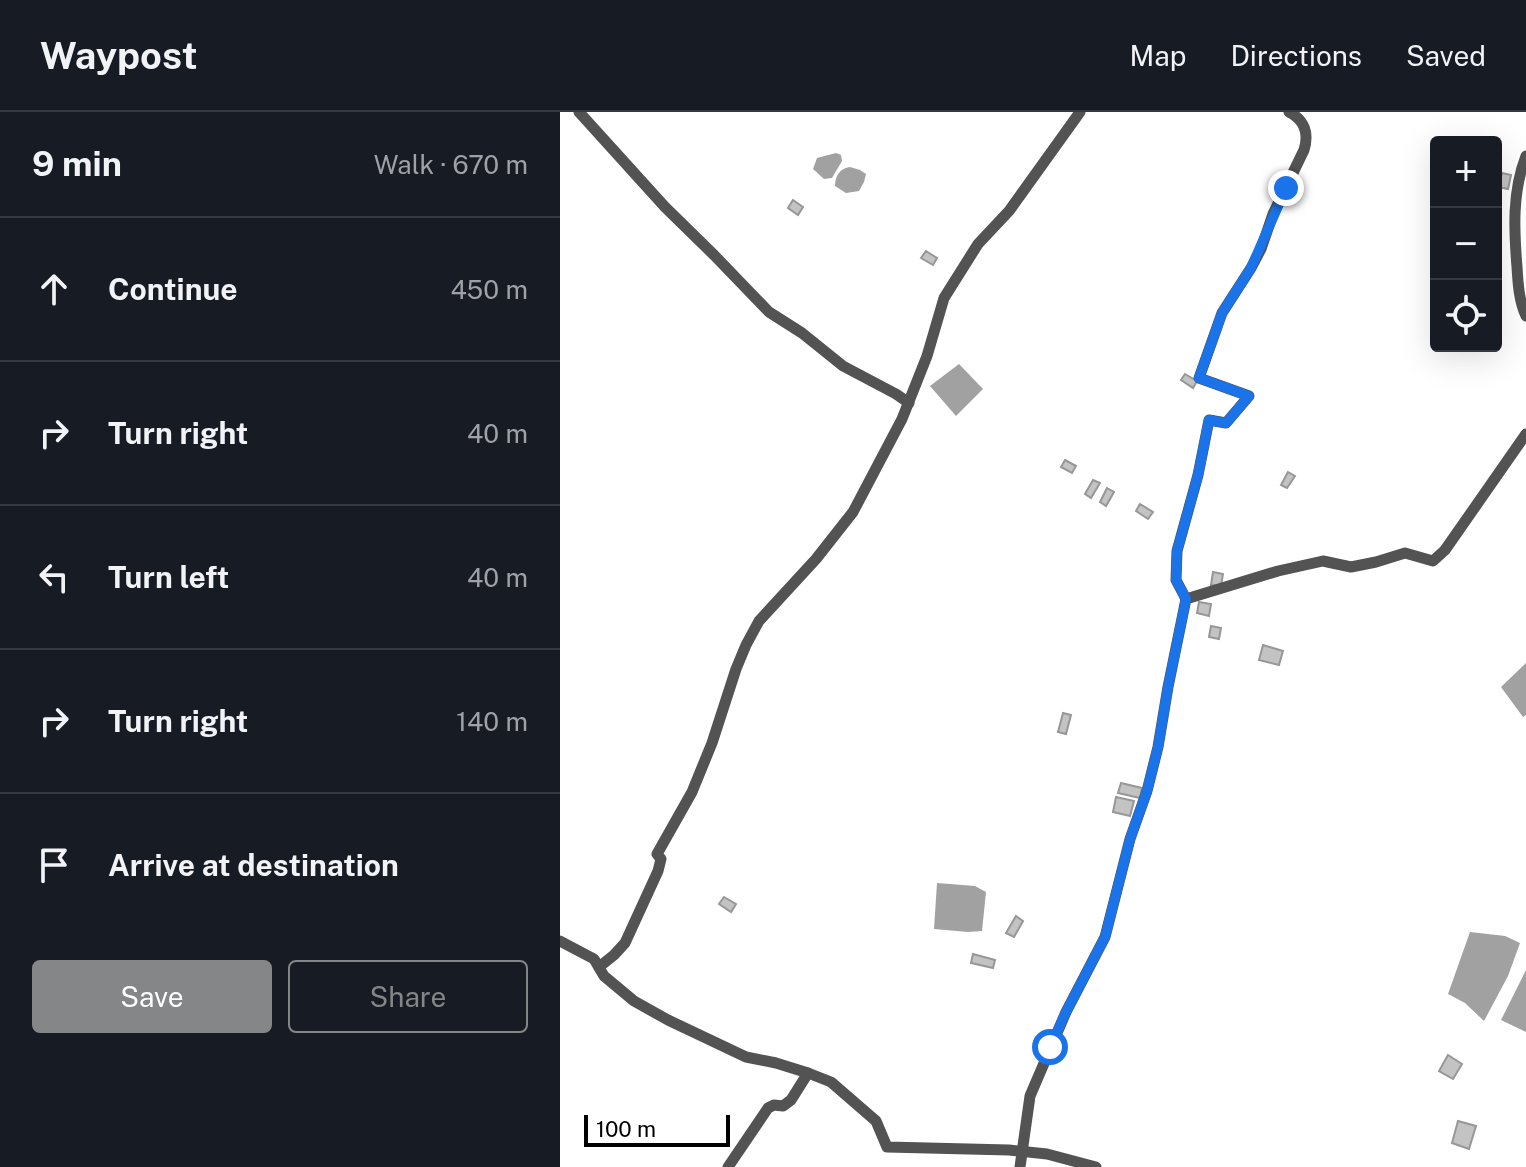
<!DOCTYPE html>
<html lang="en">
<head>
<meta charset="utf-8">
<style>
  :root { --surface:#171b24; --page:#20242c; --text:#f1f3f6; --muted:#9ea1a6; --line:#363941; --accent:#858687 }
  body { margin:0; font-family:"Public Sans",sans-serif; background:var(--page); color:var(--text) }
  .controls { position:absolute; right:24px; top:24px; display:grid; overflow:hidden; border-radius:8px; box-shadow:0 8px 32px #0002 }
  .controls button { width:72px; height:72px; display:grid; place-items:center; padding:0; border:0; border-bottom:2px solid var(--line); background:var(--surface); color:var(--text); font:40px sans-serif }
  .scale { position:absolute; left:24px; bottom:20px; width:146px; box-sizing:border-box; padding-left:8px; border:4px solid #000; border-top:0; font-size:22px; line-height:28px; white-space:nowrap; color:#000; -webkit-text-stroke:6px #fff; paint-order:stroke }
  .stop { position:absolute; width:24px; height:24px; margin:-18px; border:6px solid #1a73e8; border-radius:50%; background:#fff }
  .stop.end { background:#1a73e8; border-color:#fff; box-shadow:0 2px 8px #0008 }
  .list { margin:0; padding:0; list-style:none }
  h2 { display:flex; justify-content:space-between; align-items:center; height:104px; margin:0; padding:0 32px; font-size:34px }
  h2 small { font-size:26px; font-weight:400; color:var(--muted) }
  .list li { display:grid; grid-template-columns:52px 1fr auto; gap:24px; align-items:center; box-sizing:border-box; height:144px; padding:0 32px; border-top:2px solid var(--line) }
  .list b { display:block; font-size:30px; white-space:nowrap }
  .list em { font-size:26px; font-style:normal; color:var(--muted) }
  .actions { display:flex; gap:16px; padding:24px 32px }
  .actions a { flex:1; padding:18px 0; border:2px solid var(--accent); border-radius:8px; text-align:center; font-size:28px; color:var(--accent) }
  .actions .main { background:var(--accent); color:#fff }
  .icon { flex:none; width:44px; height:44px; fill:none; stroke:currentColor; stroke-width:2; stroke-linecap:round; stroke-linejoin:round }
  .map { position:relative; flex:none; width:966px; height:1055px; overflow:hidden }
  header { display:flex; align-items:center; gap:48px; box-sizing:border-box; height:112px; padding:0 40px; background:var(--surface); border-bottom:2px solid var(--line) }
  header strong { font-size:38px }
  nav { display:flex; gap:44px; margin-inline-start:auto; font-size:28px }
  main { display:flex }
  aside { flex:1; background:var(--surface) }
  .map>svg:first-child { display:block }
  .water { fill:#a1a1a1 }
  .building { fill:#c3c3c3; stroke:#979797; stroke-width:2 }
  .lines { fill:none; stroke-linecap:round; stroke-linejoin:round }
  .street { stroke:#535353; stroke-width:11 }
  .route { stroke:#1a73e8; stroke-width:10 }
</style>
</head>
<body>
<header>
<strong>Waypost</strong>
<nav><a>Map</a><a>Directions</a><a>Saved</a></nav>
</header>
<main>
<aside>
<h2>9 min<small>Walk · 670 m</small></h2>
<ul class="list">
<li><svg class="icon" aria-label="ahead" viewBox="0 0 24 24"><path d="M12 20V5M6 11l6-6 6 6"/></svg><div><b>Continue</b></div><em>450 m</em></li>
<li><svg class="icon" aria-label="right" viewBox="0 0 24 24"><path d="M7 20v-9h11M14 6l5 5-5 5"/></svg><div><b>Turn right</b></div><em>40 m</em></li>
<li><svg class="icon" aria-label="left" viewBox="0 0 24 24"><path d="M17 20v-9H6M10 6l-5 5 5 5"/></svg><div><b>Turn left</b></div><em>40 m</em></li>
<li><svg class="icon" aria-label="right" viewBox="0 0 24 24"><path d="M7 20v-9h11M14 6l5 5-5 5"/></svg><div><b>Turn right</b></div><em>140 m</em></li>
<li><svg class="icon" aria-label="arrive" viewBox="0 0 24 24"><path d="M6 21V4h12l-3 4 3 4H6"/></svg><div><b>Arrive at destination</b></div></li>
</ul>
<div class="actions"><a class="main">Save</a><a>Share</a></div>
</aside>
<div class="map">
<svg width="966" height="1055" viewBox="0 0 966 1055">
  <rect width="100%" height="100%" fill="#fff"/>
  <g class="water">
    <path d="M276,41L281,43L282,49L272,66L264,67L253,57L257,46Z"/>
    <path d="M290,55L300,58L306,62L304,70L299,79L286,81L275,74C275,64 280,56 290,55Z"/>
    <path d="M399,252L423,277L396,304L370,274Z"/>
    <path d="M966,551V603L963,605L941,575Z"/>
    <path d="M377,771L415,774L426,780L422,819L408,820L374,817Z"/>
    <path d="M910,820L945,824L960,831L948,864L924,909L905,891L888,882Z"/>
    <path d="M966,858V920L941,908Z"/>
  </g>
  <g class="building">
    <path d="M942,61L951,63L948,77L938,75Z"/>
    <path d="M233,88L243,95L238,103L228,96Z"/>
    <path d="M366,139L377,146L373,153L361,146Z"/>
    <path d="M625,262L637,269L633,276L621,268Z"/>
    <path d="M505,348L516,354L512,361L501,355Z"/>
    <path d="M728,360L735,364L727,376L721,373Z"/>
    <path d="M533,368L540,371L531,386L525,382Z"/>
    <path d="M547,376L554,380L546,394L540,390Z"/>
    <path d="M580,392L593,400L588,407L576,399Z"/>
    <path d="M653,460L663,462L661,474L651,473Z"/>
    <path d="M639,490L651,492L649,504L637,501Z"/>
    <path d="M651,514L661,516L659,527L649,525Z"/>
    <path d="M703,533L723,539L719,553L699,548Z"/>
    <path d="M503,601L511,603L506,622L498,620Z"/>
    <path d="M561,671L582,676L580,686L558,681Z"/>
    <path d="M556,685L574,689L570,704L553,700Z"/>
    <path d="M164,785L176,792L171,800L159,792Z"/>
    <path d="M456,804L463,809L454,825L446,821Z"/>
    <path d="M413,842L435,848L433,856L411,851Z"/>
    <path d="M888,943L902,952L893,967L879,959Z"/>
    <path d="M898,1009L916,1014L909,1037L892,1031Z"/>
  </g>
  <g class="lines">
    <g class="street">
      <path d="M19,0L105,95L154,143L209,200L242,221L283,254L336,282L349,291"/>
      <path d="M966,44C952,80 954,118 957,155C958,172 959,189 966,204"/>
      <path d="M626,487L616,468L617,439L638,363L649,308L666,311L689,284L639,266L662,201L691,156L701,137L713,102L744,38C749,22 745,8 729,0"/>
      <path d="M0,829L34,847L44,864L74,889L108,908L186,945L216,951L248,961L231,988L223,994L214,993L208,996L168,1055"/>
      <path d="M39,855L54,843L65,831L98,759L101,747L97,742L132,680L152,631L176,557L186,533L199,509L256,447L293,400L342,307L367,244L384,186L418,132L449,99L520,0"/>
      <path d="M248,961L271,970L316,1009L327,1035L449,1038L487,1042L536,1055"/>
      <path d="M460,1055L470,984L506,900L545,825L570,727L587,679L598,635L608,575L626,487L718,459L763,449L791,455L816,450L845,441L873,449L885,438L966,322"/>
    </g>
  </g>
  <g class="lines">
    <path class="route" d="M490,935L506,900L545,825L570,727L587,679L598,635L608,575L626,487L616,468L617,439L638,363L649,308L666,311L689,284L639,266L662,201L691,156L726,76"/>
  </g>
</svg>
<div class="controls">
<button>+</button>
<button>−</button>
<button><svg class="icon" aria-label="locate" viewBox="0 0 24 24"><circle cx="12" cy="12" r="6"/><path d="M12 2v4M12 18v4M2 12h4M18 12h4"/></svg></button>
</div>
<div class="scale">100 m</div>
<div class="stop" style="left:490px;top:935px"></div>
<div class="stop end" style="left:726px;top:76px"></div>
</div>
</main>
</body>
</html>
